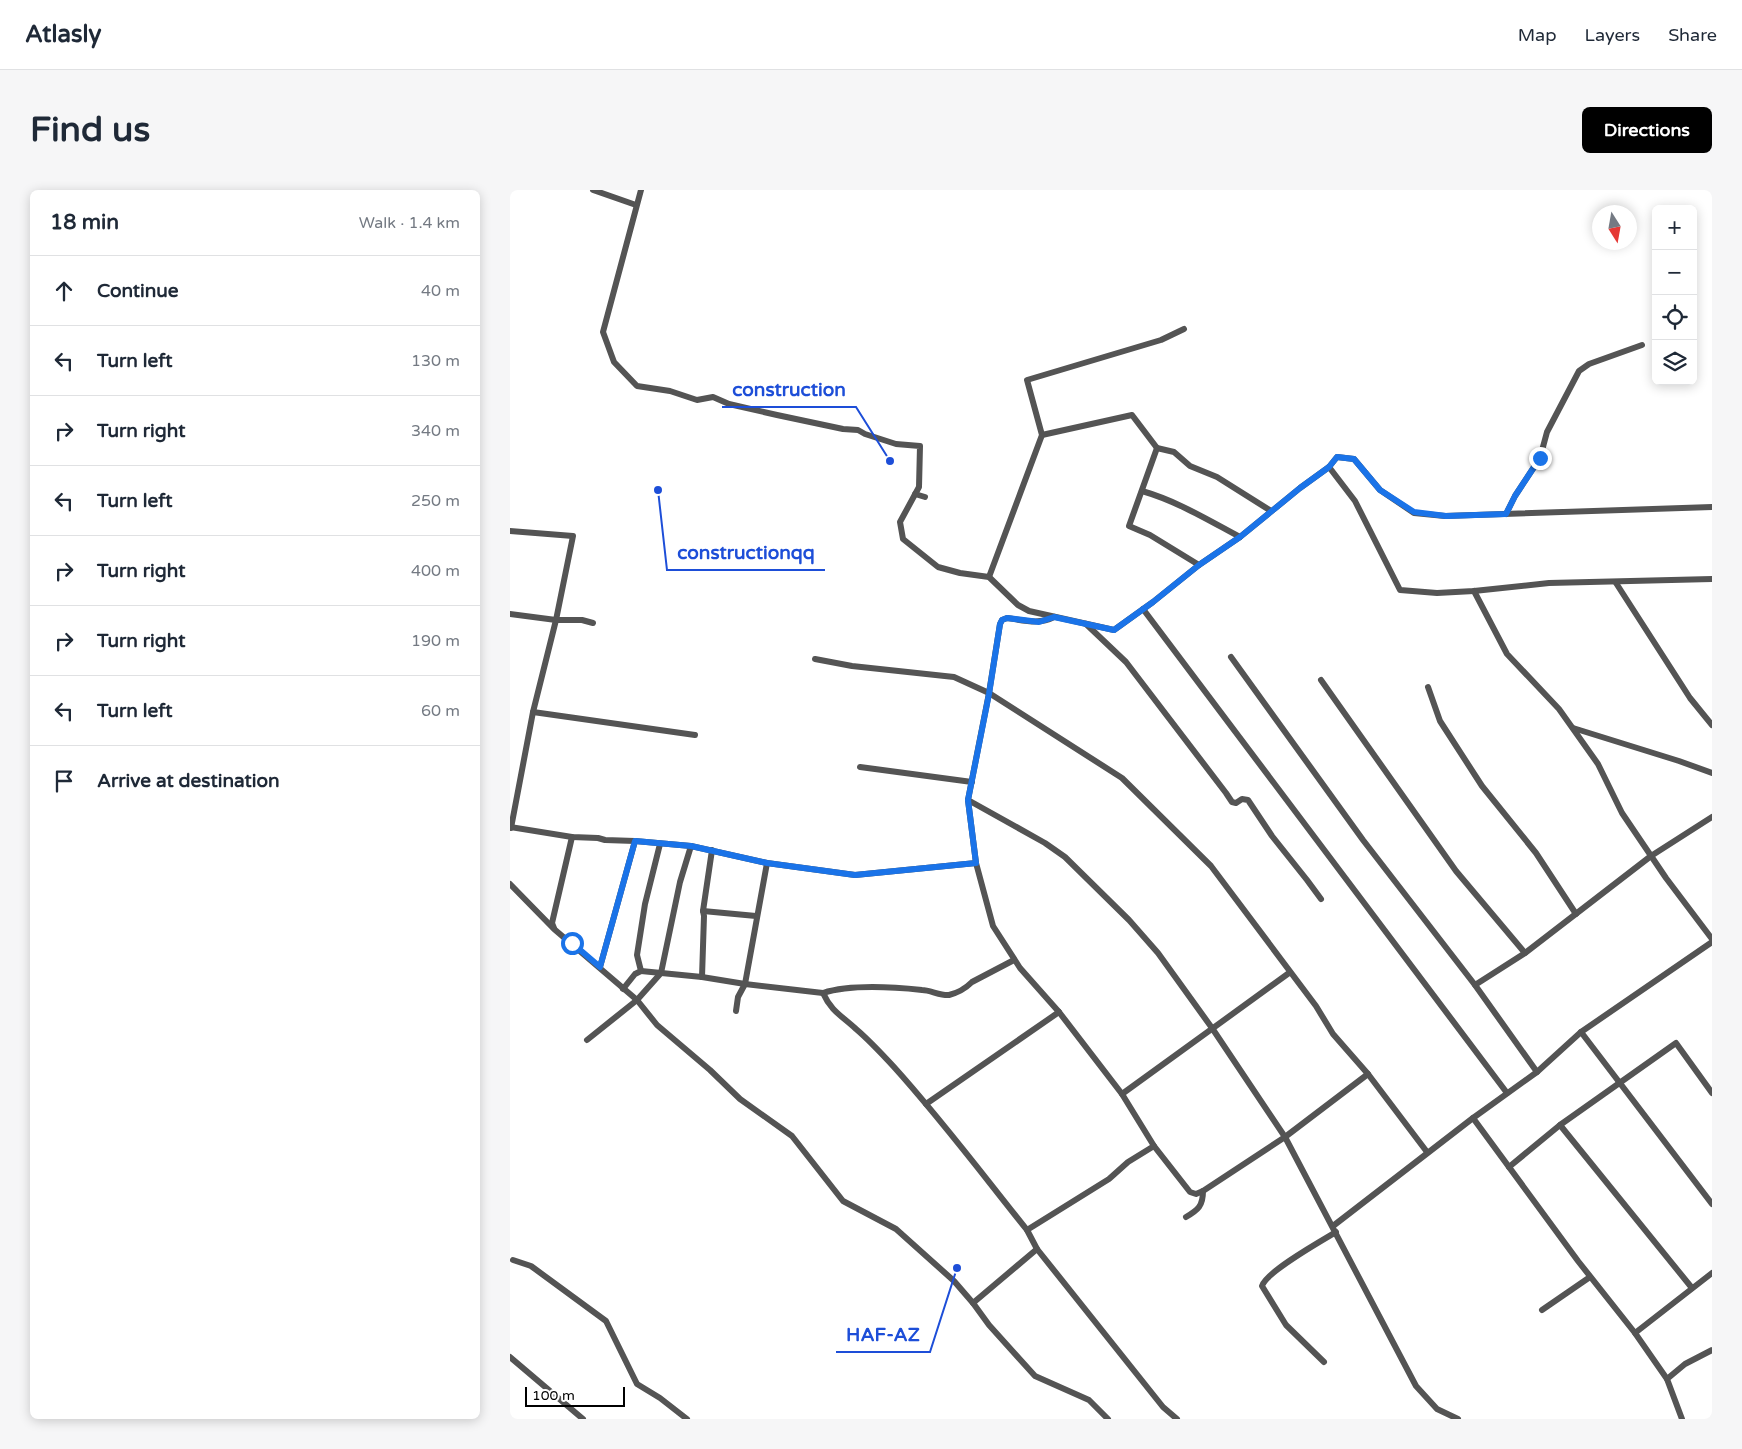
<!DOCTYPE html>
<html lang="en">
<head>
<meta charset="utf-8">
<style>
  :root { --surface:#fff; --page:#f6f6f7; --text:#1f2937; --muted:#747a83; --line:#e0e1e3; --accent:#000 }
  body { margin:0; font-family:"Varela Round",sans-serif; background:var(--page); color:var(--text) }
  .controls { position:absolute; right:15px; top:15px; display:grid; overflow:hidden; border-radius:8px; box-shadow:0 2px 12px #0003 }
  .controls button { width:45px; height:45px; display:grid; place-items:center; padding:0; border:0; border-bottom:1px solid var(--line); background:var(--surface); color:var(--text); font:25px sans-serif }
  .compass { position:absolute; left:1082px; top:15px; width:45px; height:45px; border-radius:50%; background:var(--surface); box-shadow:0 2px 12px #0003; rotate:169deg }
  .scale { position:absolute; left:15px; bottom:12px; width:100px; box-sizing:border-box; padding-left:5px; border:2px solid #000; border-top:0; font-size:14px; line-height:18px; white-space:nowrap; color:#000; -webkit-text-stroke:4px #fff; paint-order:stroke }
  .stop { position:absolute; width:15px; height:15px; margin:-11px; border:4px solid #1a73e8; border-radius:50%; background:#fff }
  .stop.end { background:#1a73e8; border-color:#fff; box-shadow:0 1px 5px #0008 }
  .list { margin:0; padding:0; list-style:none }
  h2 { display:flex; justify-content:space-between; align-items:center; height:65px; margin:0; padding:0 20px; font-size:21px }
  h2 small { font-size:16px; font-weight:400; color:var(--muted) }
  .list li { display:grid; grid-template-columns:32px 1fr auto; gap:15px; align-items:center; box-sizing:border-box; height:70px; padding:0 20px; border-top:1px solid var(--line) }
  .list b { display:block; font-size:19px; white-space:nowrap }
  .list em { font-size:16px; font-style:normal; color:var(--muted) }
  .icon { flex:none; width:28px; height:28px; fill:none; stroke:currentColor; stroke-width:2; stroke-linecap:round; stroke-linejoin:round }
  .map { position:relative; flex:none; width:1202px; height:1229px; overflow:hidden; border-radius:8px }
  header { display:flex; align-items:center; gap:30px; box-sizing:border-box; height:70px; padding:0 25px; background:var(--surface); border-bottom:1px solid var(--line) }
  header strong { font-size:24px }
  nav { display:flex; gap:28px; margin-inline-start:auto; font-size:18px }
  .intro { display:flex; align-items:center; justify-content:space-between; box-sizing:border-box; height:120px; padding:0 30px }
  h1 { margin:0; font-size:35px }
  .button { padding:12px 22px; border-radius:8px; background:var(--accent); color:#fff; font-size:18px; font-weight:700 }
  main { display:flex; gap:30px; padding:0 30px }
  aside { flex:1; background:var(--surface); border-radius:8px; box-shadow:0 2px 12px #0003 }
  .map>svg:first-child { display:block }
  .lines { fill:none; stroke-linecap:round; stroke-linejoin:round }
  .street { stroke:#545454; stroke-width:6 }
  .route { stroke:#1a73e8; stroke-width:6 }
  .leader { fill:none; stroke:#1d4ed8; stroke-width:2 }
  .callout-dot { fill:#1d4ed8; stroke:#fff; stroke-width:2 }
  .callout-label { font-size:19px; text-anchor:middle; font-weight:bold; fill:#1d4ed8; stroke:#fff; stroke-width:4; stroke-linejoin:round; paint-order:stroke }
</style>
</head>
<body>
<header>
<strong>Atlasly</strong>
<nav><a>Map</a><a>Layers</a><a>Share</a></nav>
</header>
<div class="intro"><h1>Find us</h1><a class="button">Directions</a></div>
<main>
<aside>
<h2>18 min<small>Walk · 1.4 km</small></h2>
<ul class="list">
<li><svg class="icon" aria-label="ahead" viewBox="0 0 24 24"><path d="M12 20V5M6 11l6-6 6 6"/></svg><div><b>Continue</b></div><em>40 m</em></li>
<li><svg class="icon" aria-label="left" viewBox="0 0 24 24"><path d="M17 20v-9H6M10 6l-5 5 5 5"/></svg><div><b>Turn left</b></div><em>130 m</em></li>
<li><svg class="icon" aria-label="right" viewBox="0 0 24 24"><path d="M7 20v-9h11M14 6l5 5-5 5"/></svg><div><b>Turn right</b></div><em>340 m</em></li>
<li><svg class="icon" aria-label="left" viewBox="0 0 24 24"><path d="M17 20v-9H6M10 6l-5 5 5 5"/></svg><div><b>Turn left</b></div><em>250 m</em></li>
<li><svg class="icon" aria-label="right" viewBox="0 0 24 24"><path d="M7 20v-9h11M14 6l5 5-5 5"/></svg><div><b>Turn right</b></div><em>400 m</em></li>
<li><svg class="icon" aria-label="right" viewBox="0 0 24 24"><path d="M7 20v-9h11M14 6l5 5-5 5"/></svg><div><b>Turn right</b></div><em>190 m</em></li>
<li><svg class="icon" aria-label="left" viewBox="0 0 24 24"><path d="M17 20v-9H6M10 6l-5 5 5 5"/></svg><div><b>Turn left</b></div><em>60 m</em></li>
<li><svg class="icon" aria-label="arrive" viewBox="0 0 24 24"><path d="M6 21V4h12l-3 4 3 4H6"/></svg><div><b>Arrive at destination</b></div></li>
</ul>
</aside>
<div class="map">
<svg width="1202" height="1229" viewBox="0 0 1202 1229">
  <rect width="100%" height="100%" fill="#fff"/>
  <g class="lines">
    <g class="street">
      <path d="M83,0L126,15"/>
      <path d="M131,0L93,142L104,172L127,196L160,201L187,210L203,207L219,214L267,225L333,239L348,240L355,244L386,254L410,256L409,297L390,332L393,349L428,377L450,383L479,387L508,415L519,421L604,440L643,412L689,375L730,347L790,298L819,277L827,267L844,269L870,300L904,323L935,326L1202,317"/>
      <path d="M532,245L622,225L647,258"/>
      <path d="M819,277L845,311L890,400L927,403L964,401L1039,393L1202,389"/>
      <path d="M632,301C667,311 698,330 730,347"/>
      <path d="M405,304L415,307"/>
      <path d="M996,324L1005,306L1030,268L1037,242L1069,181L1079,174L1132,155"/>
      <path d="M0,341L63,346L46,430L23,522L1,638"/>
      <path d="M689,375L640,345L619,336L647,258L664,262L680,276L707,287L761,321"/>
      <path d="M479,387L532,245L517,190L651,150L674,139"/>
      <path d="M1106,393L1180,508L1202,535"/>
      <path d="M964,401L997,464L1049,519L1088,574L1112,623L1156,688L1202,749"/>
      <path d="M633,419L997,903"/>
      <path d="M0,424L46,430H72L83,433"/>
      <path d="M544,427C529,435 513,430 497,428L492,430L490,434L479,503L458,610L535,653L555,667L619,730L648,763L702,838L775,947L906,1196L927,1219L948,1229"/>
      <path d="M576,434L616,472L716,603L722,612L726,613L732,609L738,610L762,646L797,690L811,709"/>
      <path d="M721,467L853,650L965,795L1027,882"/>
      <path d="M305,469L342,476L444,487L479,503L612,588L701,676L806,816L823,844L858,884L775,947L693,1001L686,1004L680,1002L644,956L612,904L549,822L510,778L483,736L466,673L458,610"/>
      <path d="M811,490L946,681L1015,763"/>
      <path d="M918,497L930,531L972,596L1026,663L1066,724"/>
      <path d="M23,522L185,545"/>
      <path d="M1063,538L1169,571L1202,583"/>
      <path d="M350,577L462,592"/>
      <path d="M0,637L62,647L88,648L95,650L125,651L181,656L257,673L345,685L466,673"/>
      <path d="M0,694L44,739L127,810L147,835L200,880L230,909L282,946L333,1011L386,1039L444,1091L463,1113L479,1135L525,1186L579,1210L598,1229"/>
      <path d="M193,721L246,726"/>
      <path d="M44,738L42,733L62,647"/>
      <path d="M90,777L125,651"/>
      <path d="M131,781L192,787L235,794L313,803C341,794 383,797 412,800C420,800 431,806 439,805C447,803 456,798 462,792L504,770"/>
      <path d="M192,787L194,726L193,721L202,660"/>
      <path d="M965,795L1015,763L1141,666L1202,627"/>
      <path d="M113,799L125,784L131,781L127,765L135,714L150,654"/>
      <path d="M313,803C321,821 332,826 346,839C359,850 372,864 384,877C431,929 473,985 517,1040L527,1059L653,1217L667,1229"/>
      <path d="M226,821L228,807L235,794L257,673"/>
      <path d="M1071,842L1202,1014"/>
      <path d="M77,850L127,810L151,783L170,692L181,656"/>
      <path d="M858,884L917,962"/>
      <path d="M612,904L779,783"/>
      <path d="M416,914L549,822"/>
      <path d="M963,928L1068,1071L1125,1143L1157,1189"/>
      <path d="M1050,935L1182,1098"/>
      <path d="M999,977L1050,935L1166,853L1202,903"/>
      <path d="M676,1027C688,1020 693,1016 693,1001"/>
      <path d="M823,1036L963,928L1027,882L1071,842L1202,752"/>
      <path d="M517,1040L599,989L618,972L644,956"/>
      <path d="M3,1070L21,1076L96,1131L127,1194L150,1208L177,1229"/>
      <path d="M463,1113L527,1059"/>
      <path d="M1032,1120L1080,1087"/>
      <path d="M1125,1143L1202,1083"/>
      <path d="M0,1167L73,1229"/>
      <path d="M814,1172L776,1135L752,1096C756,1082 811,1051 826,1042"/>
      <path d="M1172,1229L1157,1189L1175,1174L1202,1160"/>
    </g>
  </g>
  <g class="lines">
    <path class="route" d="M62,753L90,777L125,651L181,656L257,673L345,685L466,673L458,610L479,504L490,434L492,430L497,428L529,432L544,427L604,440L643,412L689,375L730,347L790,298L819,277L827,267L844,269L870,300L904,322L936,326L996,324L1005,306L1030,268"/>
  </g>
  <path class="leader" d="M380 271L346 217H212M148 300L157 380H315M447 1078L420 1162H326"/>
  <g class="callout-dot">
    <circle cx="380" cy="271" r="5"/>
    <circle cx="148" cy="300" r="5"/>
    <circle cx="447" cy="1078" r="5"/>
  </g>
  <g class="callout-label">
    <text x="279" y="206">construction</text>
    <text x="236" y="369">constructionqq</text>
    <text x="373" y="1151">HAF-AZ</text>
  </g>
</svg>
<div class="controls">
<button>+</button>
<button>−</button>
<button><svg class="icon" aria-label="locate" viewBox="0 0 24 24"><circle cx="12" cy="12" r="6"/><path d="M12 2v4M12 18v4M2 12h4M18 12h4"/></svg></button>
<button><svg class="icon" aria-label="layers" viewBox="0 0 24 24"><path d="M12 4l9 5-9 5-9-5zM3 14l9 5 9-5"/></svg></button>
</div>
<svg class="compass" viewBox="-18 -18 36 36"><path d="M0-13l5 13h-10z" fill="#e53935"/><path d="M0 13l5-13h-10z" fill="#747a83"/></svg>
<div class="scale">100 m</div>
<div class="stop" style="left:62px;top:753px"></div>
<div class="stop end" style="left:1030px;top:268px"></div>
</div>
</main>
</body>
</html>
